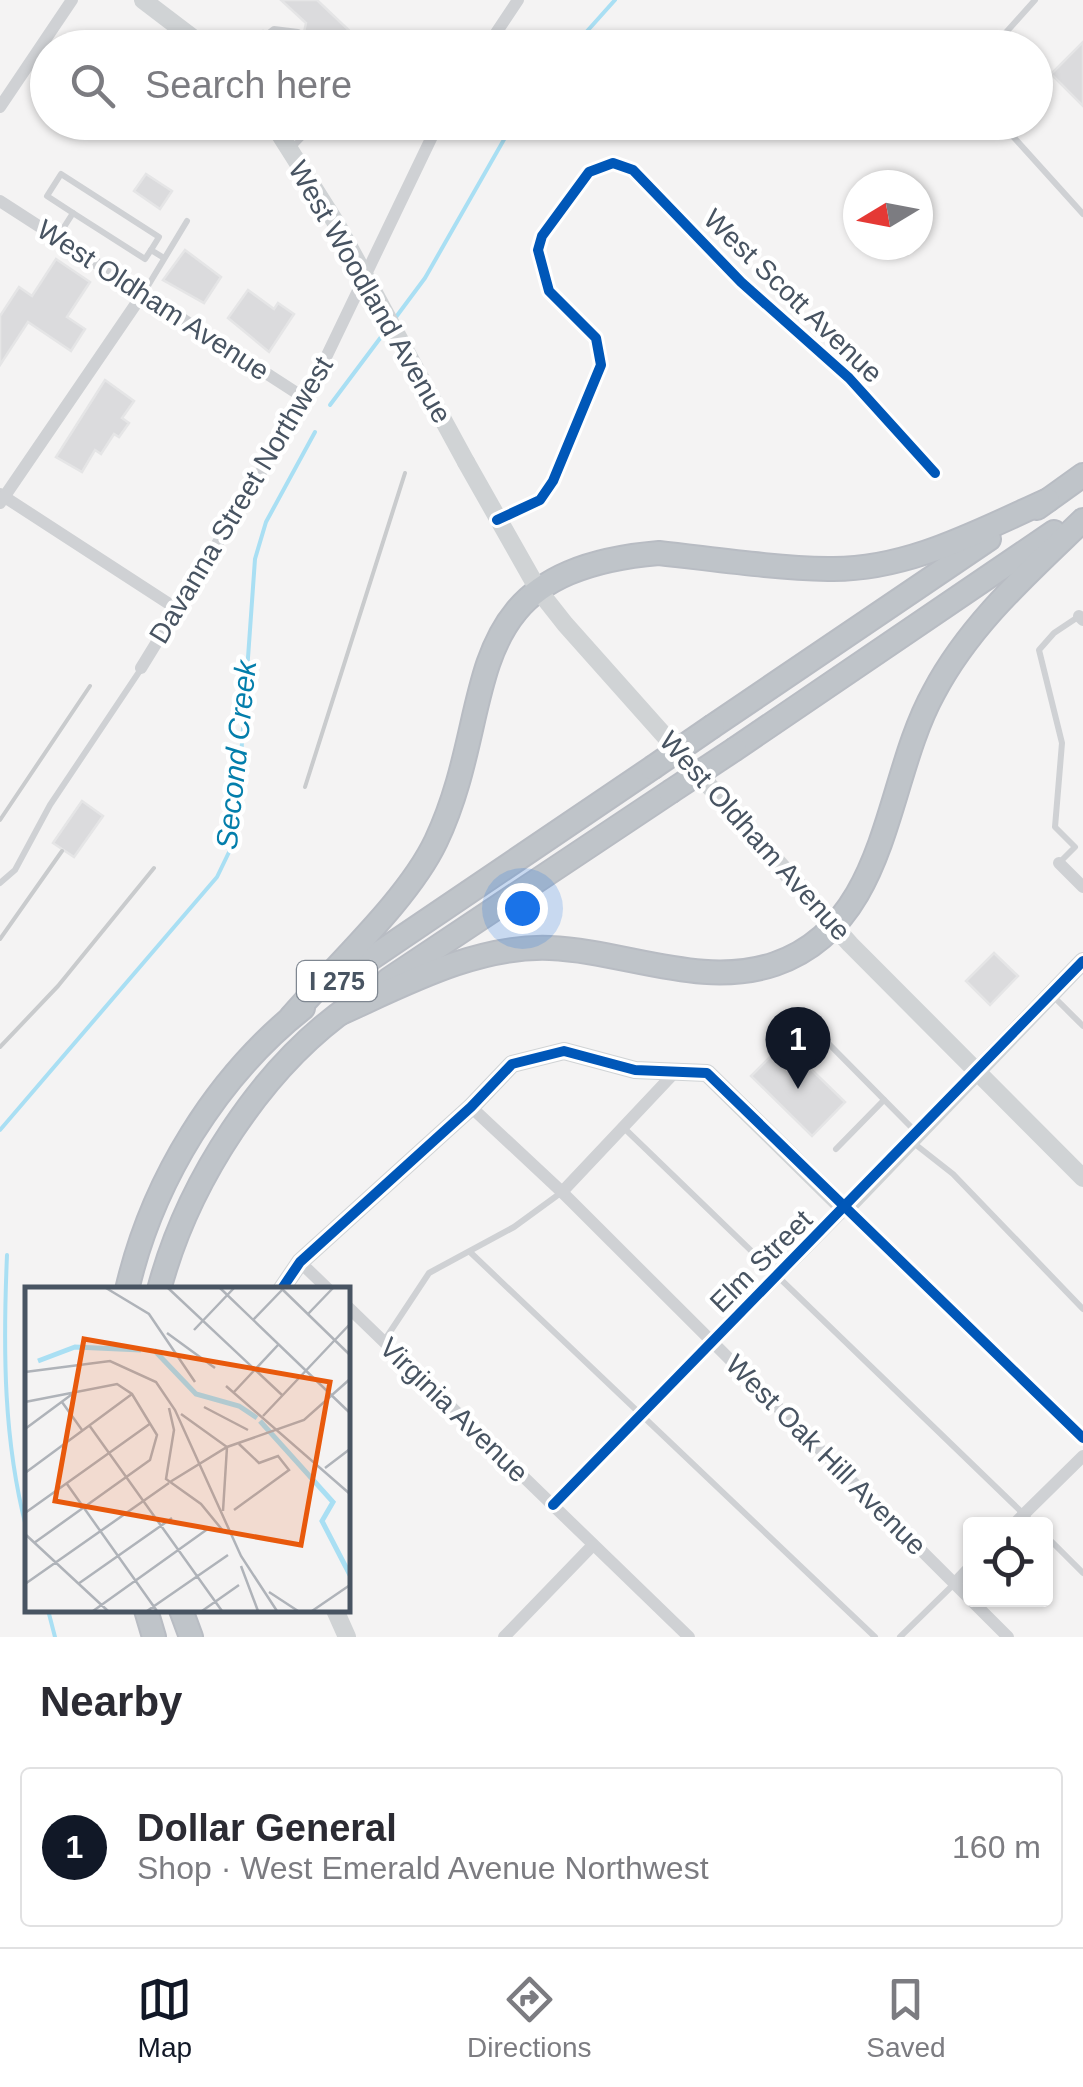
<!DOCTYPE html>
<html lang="en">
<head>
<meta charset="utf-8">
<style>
  :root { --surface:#fff; --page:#f7f7f7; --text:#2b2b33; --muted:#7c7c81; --line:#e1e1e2; --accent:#111827 }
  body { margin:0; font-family:Arial,sans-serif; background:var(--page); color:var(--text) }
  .controls { position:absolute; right:30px; bottom:30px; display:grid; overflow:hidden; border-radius:10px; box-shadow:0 2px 8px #0004 }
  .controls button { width:90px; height:90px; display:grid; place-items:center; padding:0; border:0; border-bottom:2px solid var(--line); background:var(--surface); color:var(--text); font:50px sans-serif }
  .compass { position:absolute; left:843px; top:170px; width:90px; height:90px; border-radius:50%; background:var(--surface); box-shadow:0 2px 8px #0004; rotate:260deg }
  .you { position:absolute; left:522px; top:908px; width:35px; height:35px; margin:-25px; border:8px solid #fff; border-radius:50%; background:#1a73e8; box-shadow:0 0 0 15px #1a73e833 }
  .badge { display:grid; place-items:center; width:65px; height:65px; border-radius:50%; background:var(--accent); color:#fff; font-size:32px; font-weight:700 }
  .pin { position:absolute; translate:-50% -82px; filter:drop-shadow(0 2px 5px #0008) }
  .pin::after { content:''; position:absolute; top:52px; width:35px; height:30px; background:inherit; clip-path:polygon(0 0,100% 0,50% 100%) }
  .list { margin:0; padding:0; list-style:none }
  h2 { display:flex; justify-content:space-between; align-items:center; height:130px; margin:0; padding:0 40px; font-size:42px }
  h2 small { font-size:32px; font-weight:400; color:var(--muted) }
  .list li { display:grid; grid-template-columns:65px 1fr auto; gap:30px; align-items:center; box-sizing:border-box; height:160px; margin:0 20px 20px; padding:0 20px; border:2px solid var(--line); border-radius:10px }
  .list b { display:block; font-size:38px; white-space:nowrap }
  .list p { margin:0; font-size:32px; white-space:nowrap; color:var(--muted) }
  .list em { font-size:32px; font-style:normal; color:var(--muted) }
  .icon { flex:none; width:55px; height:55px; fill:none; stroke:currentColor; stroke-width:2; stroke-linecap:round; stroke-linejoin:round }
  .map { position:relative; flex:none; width:1083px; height:1637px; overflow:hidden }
  .search { position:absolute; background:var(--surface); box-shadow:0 2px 8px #0004; left:30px; right:30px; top:30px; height:110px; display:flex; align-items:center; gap:25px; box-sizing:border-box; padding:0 35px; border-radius:55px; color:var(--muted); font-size:38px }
  .sheet { height:310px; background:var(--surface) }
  nav { display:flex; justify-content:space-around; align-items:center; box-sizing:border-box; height:140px; border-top:2px solid var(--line); background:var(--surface); font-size:28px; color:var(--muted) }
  nav a { display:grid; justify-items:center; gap:5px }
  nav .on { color:var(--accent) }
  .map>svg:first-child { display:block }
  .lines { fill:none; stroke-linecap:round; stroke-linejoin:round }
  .stream { stroke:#a9dff3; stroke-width:4 }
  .building { fill:#dbdbdd; stroke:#e5e5e6; stroke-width:2.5 }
  .highway-casing { stroke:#b8bcc3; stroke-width:26 }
  .lane { stroke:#cfd1d4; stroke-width:6 }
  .street { stroke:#cfd1d4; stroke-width:12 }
  .secondary { stroke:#d0d3d5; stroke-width:18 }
  .highway { stroke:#bfc4c9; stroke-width:22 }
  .rail { stroke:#c9cbcd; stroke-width:4 }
  .highway-bridge-casing { stroke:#b8bcc3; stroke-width:26; stroke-linecap:butt }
  .secondary-bridge { stroke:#d0d3d5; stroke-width:18 }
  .highway-bridge { stroke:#bfc4c9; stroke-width:22 }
  .cycleway-casing { stroke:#fff; stroke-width:16 }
  .cycleway { stroke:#0057b8; stroke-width:10 }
  .labels { text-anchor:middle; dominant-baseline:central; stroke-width:9; stroke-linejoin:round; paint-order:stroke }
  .shield { fill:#fff; stroke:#7f8791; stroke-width:2.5 }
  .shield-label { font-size:25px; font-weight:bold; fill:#485462 }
  .street-label { font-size:28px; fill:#485462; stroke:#fff }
  .water-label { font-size:30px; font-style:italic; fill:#037eab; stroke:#fff }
  .inset-river { fill:none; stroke:#a9dff3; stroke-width:5 }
  .inset-road { fill:none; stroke:#afb3b9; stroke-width:2.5 }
  .view { fill:#e8590c; fill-opacity:0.15; stroke:#e8590c; stroke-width:5 }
  .inset-edge { fill:none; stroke:#485462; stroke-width:5 }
</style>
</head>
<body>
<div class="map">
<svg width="1083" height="1637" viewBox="0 0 1083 1637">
  <rect width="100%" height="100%" fill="#f4f3f3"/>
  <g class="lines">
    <g class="stream">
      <path d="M572,48L615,0"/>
      <path d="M396,317L425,278L514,122"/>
      <path d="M330,405L387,329"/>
      <path d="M0,1130L217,877L231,848L237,813L255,559L266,522L315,432"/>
      <path d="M7,1255C3,1349 3,1443 28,1534"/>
      <path d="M48,1610L55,1637"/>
    </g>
  </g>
  <g class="building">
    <path d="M281,0H317L355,36L345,48H334L325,39L317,48H284L292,38L303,37L306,23Z"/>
    <path d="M1083,42V106L1051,74Z"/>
    <path d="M146,174L172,191L160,209L134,191Z"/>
    <path d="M185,250L221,277L204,303L163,280Z"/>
    <path d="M56,259L90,282L67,317L85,329L71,351L28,322L0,365V316L19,287L32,296Z"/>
    <path d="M248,290L274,309L278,303L294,314L269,352L228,318Z"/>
    <path d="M105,380L134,401L122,418L129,423L119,437L114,434L101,454L95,450L82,472L56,457Z"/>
    <path d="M82,801L103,816L74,857L53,843Z"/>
    <path d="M994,953L1018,976L990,1005L966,981Z"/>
    <path d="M784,1043L845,1102L812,1136L751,1076Z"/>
  </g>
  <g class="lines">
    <defs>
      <g id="highway">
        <path d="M1037,508L1083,475"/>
        <path d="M713,726L989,539"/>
        <path d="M735,749L1054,532"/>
        <path d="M388,980L670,792"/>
        <path d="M336,982L652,768"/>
        <path d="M341,1013C405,984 477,945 550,948C624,951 702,989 775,964C890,924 884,782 934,692C970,624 1028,573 1083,520"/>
        <path d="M291,1017C335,966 408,900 436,841C501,704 447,571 659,553C714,559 772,568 828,569C906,571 979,531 1048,500"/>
        <path d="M127,1290C152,1181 216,1077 303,1008"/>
        <path d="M159,1290C187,1183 262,1066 353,1004"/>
        <path d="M146,1610L154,1637"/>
        <path d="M181,1610L191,1637"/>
      </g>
    </defs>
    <use href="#highway" class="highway-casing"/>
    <g class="lane">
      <path d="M263,33L277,48"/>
      <path d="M249,48L274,29L298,32"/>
      <path d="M992,48L1035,0"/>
      <path d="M1000,122L1083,214"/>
      <path d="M291,149L317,122"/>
      <path d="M73,213L145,259L151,250"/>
      <path d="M57,238L73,213L47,196L61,174L159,237L151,250L164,258"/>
      <path d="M143,294L187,221"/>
      <path d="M1059,863L1075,847L1055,827L1062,743L1039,650L1054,633L1078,617"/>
      <path d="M0,883L15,870L50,805L141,669"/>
      <path d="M1052,995L1083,1026"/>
      <path d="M823,1038L916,1132"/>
      <path d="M623,1127L1034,1524"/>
      <path d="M911,1141L953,1174L1083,1309"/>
      <path d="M836,1149L884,1100"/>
      <path d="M470,1252L875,1637"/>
      <path d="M384,1341L429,1273L514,1227L562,1192"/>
      <path d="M1046,1536L1083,1573"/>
      <path d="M900,1637L953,1585"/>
    </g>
    <g class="street">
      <path d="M486,48L518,0"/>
      <path d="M0,107L72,0"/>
      <path d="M0,201L306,399"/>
      <path d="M0,494L177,609"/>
      <path d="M0,503L142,295"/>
      <path d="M497,520L540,500L553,481L601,365L596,338L549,291L538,250L542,236L589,172L613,163L633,170L741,282L849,378L935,473"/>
      <path d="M1079,616L1083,620"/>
      <path d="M141,668L306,399L439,122"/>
      <path d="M1059,863L1083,887"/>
      <path d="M471,1107L562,1192L1008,1637"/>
      <path d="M562,1192L677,1070"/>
      <path d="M300,1262L329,1290"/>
      <path d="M348,1307L689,1637"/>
      <path d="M553,1505L845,1209L1083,1438"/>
      <path d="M1014,1524L1083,1456"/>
      <path d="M954,1584L970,1567"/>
      <path d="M504,1637L592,1546"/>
    </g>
    <g class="secondary">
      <path d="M143,0L206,48"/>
      <path d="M272,122L336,223"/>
      <path d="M466,462L539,591L565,624L850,944L1083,1178"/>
      <path d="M281,1290L300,1262L471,1107L512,1064L564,1051L635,1070L707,1073L845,1209L1083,961"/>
      <path d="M335,1610L347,1637"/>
    </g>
    <use href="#highway" class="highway"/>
    <g class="rail">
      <path d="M305,787L405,473"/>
      <path d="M0,820L90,686"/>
      <path d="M0,939L62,851"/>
      <path d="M0,1047L58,986L154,868"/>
    </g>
    <defs>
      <g id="highway-bridge">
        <path d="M652,768L713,726"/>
        <path d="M670,792L735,749"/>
      </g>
    </defs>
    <use href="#highway-bridge" class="highway-bridge-casing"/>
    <path class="secondary-bridge" d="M336,223L466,462"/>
    <use href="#highway-bridge" class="highway-bridge"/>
    <defs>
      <g id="cycleway">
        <path d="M497,520L540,500L553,481L601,365L596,338L549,291L538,250L542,236L589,172L613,163L633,170L741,282L849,378L935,473"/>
        <path d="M281,1290L300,1262L471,1107L512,1064L564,1051L635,1070L707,1073L1083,1438"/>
        <path d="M553,1505L1083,961"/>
      </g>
    </defs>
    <use href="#cycleway" class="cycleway-casing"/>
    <use href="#cycleway" class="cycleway"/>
  </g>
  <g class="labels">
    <rect class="shield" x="297" y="961" width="80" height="40" rx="8"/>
    <g class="shield-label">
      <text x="337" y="981">I 275</text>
    </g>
    <g class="street-label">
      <text transform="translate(370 292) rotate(60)">West Woodland Avenue</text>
      <text transform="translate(793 296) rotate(44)">West Scott Avenue</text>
      <text transform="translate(153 300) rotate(33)">West Oldham Avenue</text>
      <text transform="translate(241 500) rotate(-59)">Davanna Street Northwest</text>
      <text transform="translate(755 836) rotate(48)">West Oldham Avenue</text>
      <text transform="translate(761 1261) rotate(-45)">Elm Street</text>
      <text transform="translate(454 1410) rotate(44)">Virginia Avenue</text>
      <text transform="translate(826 1455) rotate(45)">West Oak Hill Avenue</text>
    </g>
    <g class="water-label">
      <text transform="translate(236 755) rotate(-84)">Second Creek</text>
    </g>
  </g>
  <g transform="translate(25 1287)">
    <rect width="325" height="325" fill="#f4f3f3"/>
    <path class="inset-river" d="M129,63L171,107L214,119L232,131M13,74L50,60L116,63M235,134L308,215L297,234L325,288"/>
    <path class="inset-road" d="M81,1L124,27L170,95M143,1L257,108M195,1L325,126M256,1L325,68M283,27L308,1M228,33L257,3M169,43L209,1M142,46L190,81M0,85L85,74L131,95L150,123L216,269L252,324M201,99L325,207M209,105L253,58M0,115L92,97L107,107L132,148L125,173L9,256M37,115L57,143M179,120L223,143M144,121L149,143L141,192L176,217L199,245M156,127L202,160L198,224M238,129L325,37M64,138L197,324M0,142L50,105M300,181L325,162M0,186L107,107M145,195L202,160L279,133L325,92M42,197L132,324M209,223L264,183L253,169L234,176L214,157M0,226L126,136M0,247L83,324M216,279L233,324M0,297L144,196M53,297L147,231M244,305L273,324M68,324L184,241M122,324L203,268M177,324L214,298M287,324L325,298"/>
    <path class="view" d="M59,52L305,95L276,258L30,214Z"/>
    <rect width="325" height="325" class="inset-edge"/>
  </g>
</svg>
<div class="controls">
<button><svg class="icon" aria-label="locate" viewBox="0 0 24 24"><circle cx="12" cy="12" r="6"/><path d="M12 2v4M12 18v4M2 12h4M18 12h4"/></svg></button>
</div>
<svg class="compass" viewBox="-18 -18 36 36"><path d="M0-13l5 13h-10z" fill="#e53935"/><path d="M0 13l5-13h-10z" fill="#7c7c81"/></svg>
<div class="you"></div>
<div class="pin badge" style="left:798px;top:1089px">1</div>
<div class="search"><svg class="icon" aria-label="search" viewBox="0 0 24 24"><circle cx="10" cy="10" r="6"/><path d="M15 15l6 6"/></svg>Search here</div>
</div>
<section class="sheet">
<h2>Nearby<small></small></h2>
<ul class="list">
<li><span class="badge">1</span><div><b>Dollar General</b><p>Shop · West Emerald Avenue Northwest</p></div><em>160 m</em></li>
</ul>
</section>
<nav>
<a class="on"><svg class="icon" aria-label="map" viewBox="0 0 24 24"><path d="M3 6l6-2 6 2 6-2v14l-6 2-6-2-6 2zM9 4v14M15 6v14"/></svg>Map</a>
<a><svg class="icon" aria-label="directions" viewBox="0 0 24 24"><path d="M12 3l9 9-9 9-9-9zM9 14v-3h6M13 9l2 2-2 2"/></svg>Directions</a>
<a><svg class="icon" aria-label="saved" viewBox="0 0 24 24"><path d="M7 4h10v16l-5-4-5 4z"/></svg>Saved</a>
</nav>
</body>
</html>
